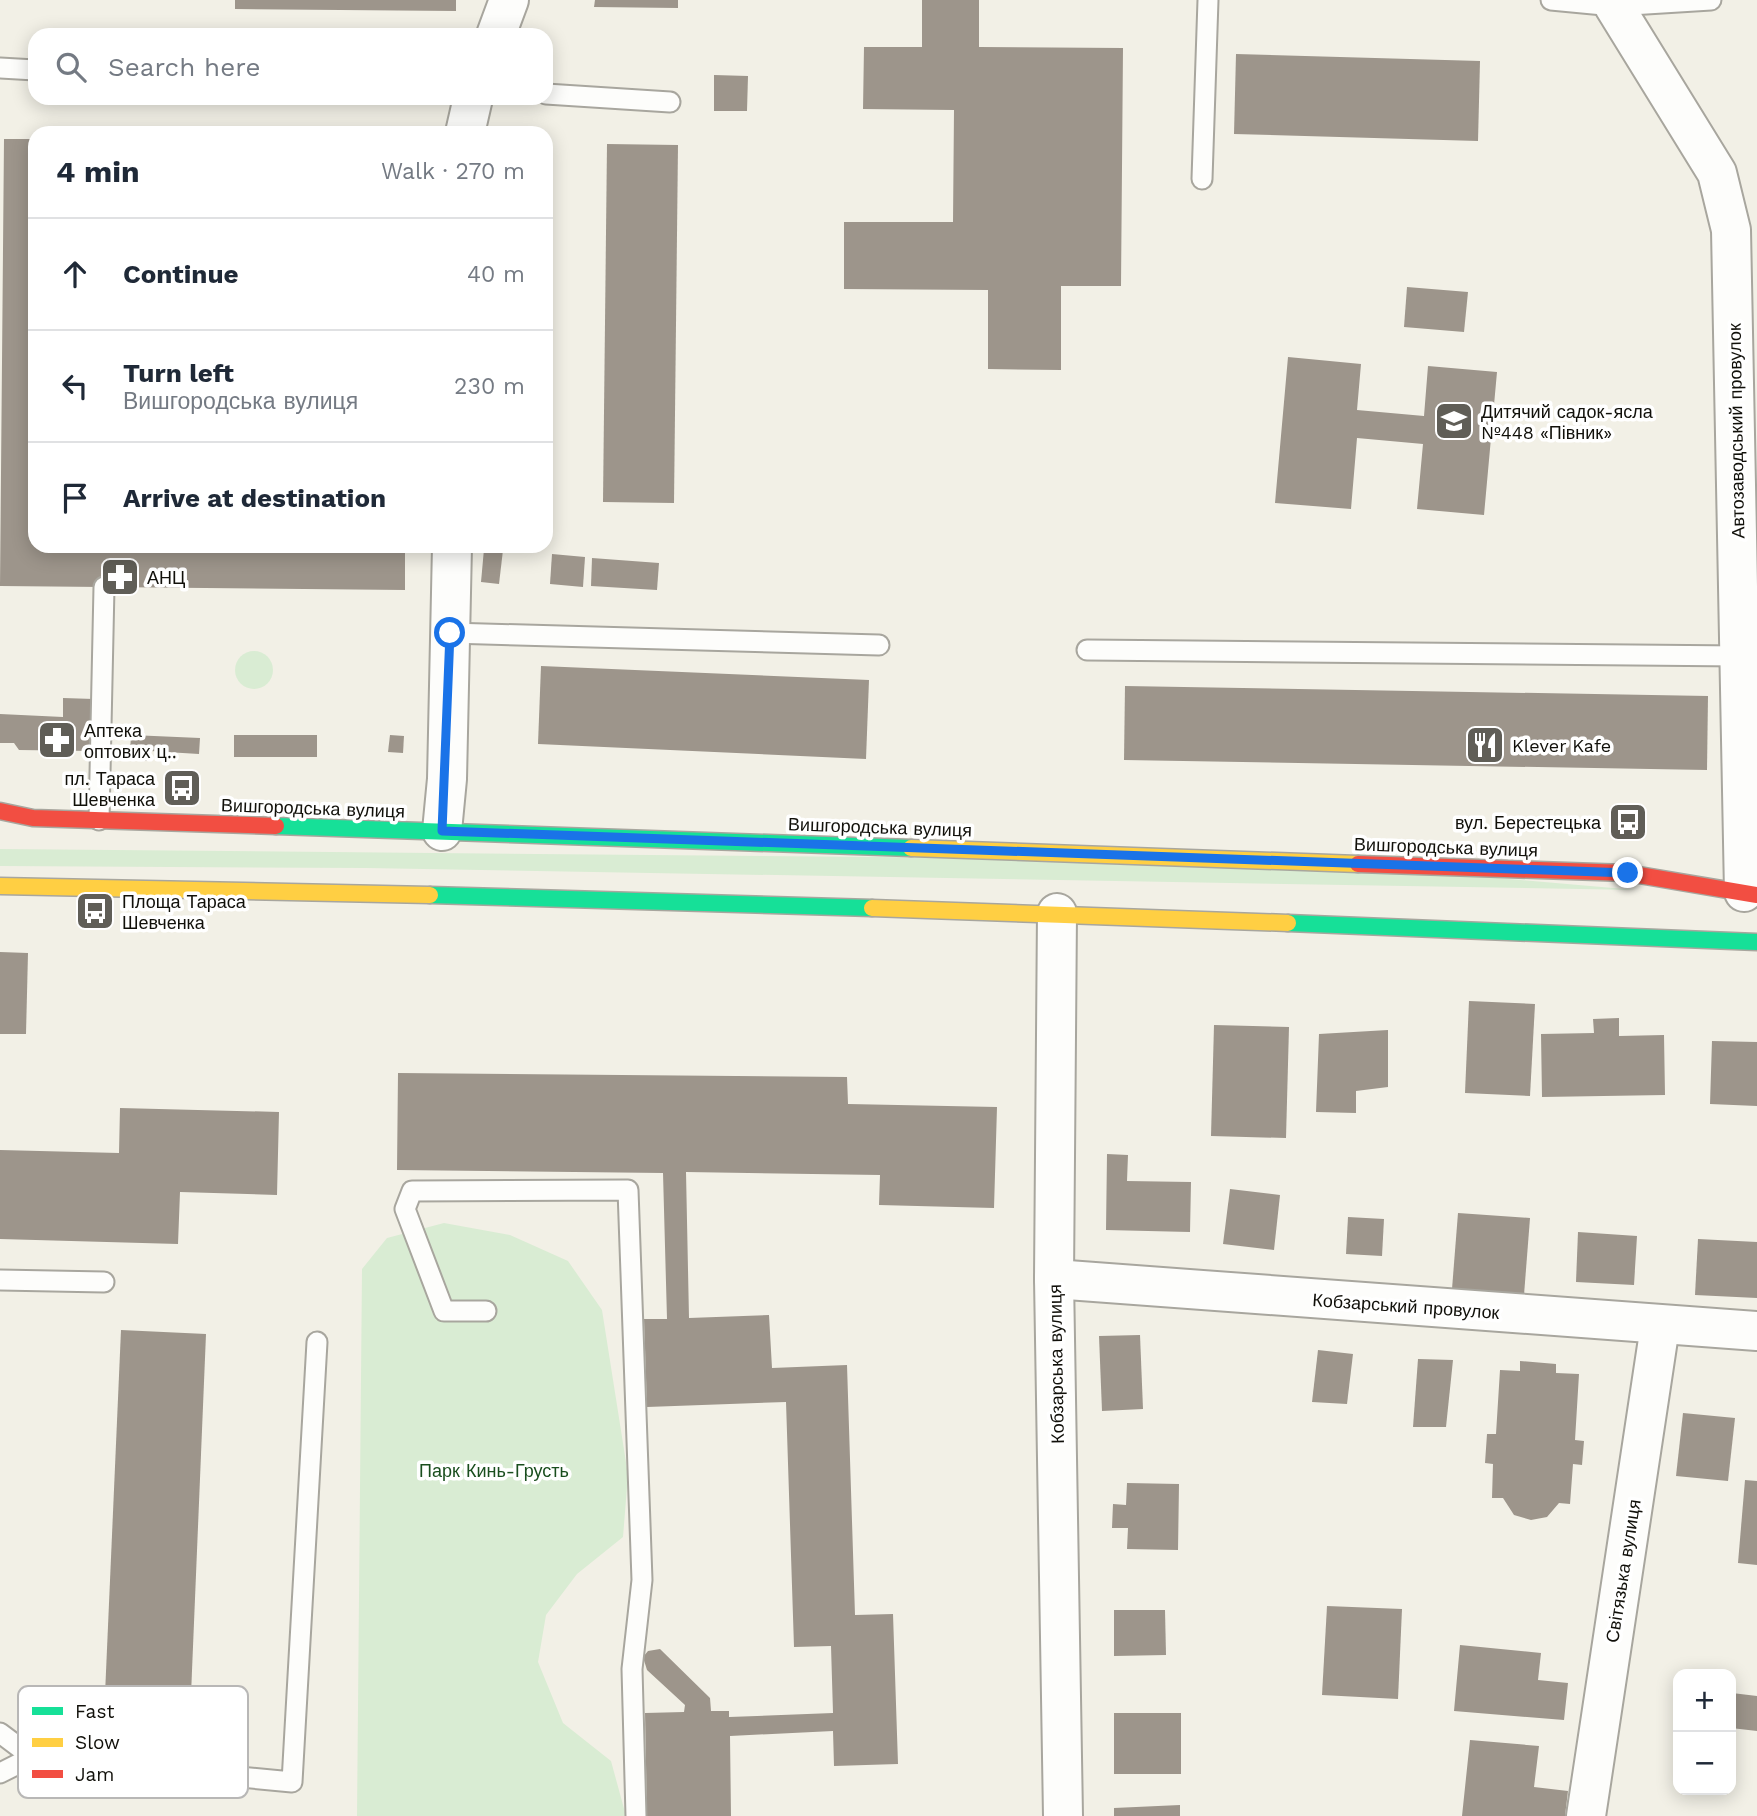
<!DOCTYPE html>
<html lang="en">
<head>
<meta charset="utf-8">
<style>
  :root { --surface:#fff; --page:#f2f2f3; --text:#1f2937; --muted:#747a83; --line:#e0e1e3 }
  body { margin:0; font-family:"Work Sans",sans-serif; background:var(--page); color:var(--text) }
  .controls { position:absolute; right:21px; bottom:21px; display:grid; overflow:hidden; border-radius:14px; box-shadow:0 4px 18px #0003 }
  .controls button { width:63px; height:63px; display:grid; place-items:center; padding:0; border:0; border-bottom:2px solid var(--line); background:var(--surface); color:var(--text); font:35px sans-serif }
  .stop { position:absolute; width:21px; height:21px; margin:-16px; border:5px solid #1a73e8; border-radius:50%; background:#fff }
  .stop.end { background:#1a73e8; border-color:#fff; box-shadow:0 2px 7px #0008 }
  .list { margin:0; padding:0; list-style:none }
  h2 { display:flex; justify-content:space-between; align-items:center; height:91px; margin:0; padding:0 28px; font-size:30px }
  h2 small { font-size:23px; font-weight:400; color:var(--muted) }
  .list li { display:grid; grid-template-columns:46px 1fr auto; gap:21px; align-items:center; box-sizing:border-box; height:112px; padding:0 28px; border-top:2px solid var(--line) }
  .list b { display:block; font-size:26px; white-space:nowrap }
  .list p { margin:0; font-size:23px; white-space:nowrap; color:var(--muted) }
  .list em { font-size:23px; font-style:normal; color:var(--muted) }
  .icon { flex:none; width:38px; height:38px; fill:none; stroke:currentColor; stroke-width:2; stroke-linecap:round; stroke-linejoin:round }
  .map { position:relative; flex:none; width:1757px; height:1816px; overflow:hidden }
  .search { position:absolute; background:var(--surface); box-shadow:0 4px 18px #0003; left:28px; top:28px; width:525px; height:77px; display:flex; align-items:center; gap:18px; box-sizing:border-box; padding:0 24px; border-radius:21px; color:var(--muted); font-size:26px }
  .panel { position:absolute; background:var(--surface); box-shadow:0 4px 18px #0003; left:28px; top:126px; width:525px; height:427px; border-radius:21px }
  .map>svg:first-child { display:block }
  .green { fill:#d9ecd3 }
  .building { fill:#9d958b }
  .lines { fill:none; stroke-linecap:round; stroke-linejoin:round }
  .lane-casing { stroke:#a8a69e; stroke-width:23 }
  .street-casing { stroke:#a8a69e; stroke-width:42 }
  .fast-casing { stroke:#a8a69e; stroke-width:19 }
  .slow-casing { stroke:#a8a69e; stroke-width:19 }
  .jam-casing { stroke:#a8a69e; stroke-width:19 }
  .lane { stroke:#fdfdfb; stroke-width:19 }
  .street { stroke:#fdfdfb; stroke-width:38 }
  .fast { stroke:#16e098; stroke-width:16 }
  .slow { stroke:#ffcf43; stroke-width:16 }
  .jam { stroke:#f24e42; stroke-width:16 }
  .route { stroke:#1a73e8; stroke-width:9 }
  .labels { text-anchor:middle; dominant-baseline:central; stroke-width:7; stroke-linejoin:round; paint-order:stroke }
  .poi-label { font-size:18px; fill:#11100a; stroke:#fff; text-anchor:start }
  .street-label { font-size:18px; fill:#11100a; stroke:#fff }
  .park-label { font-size:18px; fill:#1a4e1e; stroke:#fff }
  .key { fill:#fff; stroke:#b8b7b6; stroke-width:2 }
  .key-label { font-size:19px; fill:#11100a }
</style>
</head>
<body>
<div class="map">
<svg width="1757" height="1816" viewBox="0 0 1757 1816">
  <rect width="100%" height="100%" fill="#f2f0e6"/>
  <g class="green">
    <circle cx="254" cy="670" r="19"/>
    <path d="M0,849L1304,861L1636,890L366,868L0,866Z"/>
    <path d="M444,1223L510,1235L568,1261L602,1310L628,1475L623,1537L577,1574L546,1615L538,1662L563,1723L611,1761L626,1816H357L362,1269L387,1238Z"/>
  </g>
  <g class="building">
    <path d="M235,0H456V11L235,9Z"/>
    <path d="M595,0H678V8L594,7Z"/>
    <path d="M922,0H979V47L1123,48L1121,286H1061V370L988,369V290L844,289V222H953L954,110L863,109L864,47H922Z"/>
    <path d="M1236,54L1480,61L1478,141L1234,134Z"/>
    <path d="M714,75L748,76L747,111H714Z"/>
    <path d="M4,139H35V546H405V590L0,586Z"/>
    <path d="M607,144L678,145L674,503L603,502Z"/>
    <path d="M1407,287L1468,292L1464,332L1404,327Z"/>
    <path d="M1288,357L1361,364L1357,410L1424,416L1428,366L1497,372L1484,515L1417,509L1423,444L1357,438L1351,509L1275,503Z"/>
    <path d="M484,549L503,550L499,584L481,582Z"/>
    <path d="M552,554L585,557L583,587L550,584Z"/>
    <path d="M592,558L659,563L657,590L591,586Z"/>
    <path d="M541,666L869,680L866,759L538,744Z"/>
    <path d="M1125,686L1708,696L1707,770L1124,760Z"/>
    <path d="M63,698L94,699L93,751L19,750L14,743H0V714L63,717Z"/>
    <path d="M131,735L200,738L199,754L150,751L149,761L135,760V752H130Z"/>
    <rect x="234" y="735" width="83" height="22"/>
    <path d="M390,735L404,736L403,753L388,752Z"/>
    <path d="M0,952L28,953L26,1034H0Z"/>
    <path d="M1469,1001L1535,1004L1530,1096L1465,1093Z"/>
    <path d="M1619,1018V1036L1664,1035L1665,1095L1542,1097L1541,1034L1594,1033L1593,1019Z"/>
    <path d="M1214,1025L1289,1027L1286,1138L1211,1136Z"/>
    <path d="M1388,1030V1087L1356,1091V1113L1316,1112L1319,1034Z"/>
    <path d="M1712,1041L1757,1042V1106L1710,1104Z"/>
    <path d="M398,1073L847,1077L848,1104L997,1107L994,1208L879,1205L880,1175L686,1172L689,1318L769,1315L772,1368L847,1365L855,1615L893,1614L898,1764L834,1766L833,1731L730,1736L731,1816H647L645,1713L684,1712L685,1705L647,1670L643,1657L648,1651L660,1649L710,1698L711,1711H729V1717L833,1713L831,1646L794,1647L786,1402L647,1407L644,1319H667L663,1173L397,1170Z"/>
    <path d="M120,1108L279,1112L277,1195L180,1192L178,1244L0,1239V1150L119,1153Z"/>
    <path d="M1107,1154L1128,1155L1127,1181L1191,1182L1190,1232L1106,1230Z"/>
    <path d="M1230,1189L1280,1195L1274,1250L1223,1244Z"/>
    <path d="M1458,1213L1530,1218L1524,1295L1452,1289Z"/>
    <path d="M1348,1217L1384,1219L1382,1256L1346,1254Z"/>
    <path d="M1578,1232L1637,1236L1634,1285L1576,1282Z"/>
    <path d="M1698,1239L1757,1242V1298L1695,1295Z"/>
    <path d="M121,1330L206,1334L189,1743L103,1740Z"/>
    <path d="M1140,1335L1143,1409L1102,1411L1099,1336Z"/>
    <path d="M1318,1350L1353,1354L1347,1404L1312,1402Z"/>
    <path d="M1418,1359L1453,1360L1446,1427H1413Z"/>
    <path d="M1520,1361L1556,1364V1373L1579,1374L1575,1440L1584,1441L1582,1465L1573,1464L1570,1504L1559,1503L1547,1517L1531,1520L1514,1515L1503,1498H1492L1493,1464L1485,1463L1487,1434H1496L1500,1370L1520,1371Z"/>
    <path d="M1683,1413L1735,1418L1728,1481L1676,1476Z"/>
    <path d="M1745,1480L1757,1481V1565L1738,1563Z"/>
    <path d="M1127,1483L1179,1484L1178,1550L1127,1549L1128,1528H1112L1113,1504L1126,1505Z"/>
    <path d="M1327,1606L1402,1609L1398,1699L1322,1695Z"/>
    <path d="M1114,1610H1165L1166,1655L1114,1656Z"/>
    <path d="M1460,1645L1541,1653L1538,1680L1568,1683L1564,1720L1454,1711Z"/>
    <path d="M1732,1693L1757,1696V1731L1731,1728Z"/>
    <rect x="1114" y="1713" width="67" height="61"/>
    <path d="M1470,1740L1539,1746L1534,1787L1568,1791L1565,1816H1462Z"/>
    <path d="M1180,1805V1816H1114V1808Z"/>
  </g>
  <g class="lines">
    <defs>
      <g id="lane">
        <path d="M1551,0L1614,6L1711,0"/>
        <path d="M0,68L35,70"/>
        <path d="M546,94L670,102"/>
        <path d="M1202,179L1208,0"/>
        <path d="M450,633L879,645"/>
        <path d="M1087,650L1741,656"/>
        <path d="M99,820L104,587"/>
        <path d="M0,1280L104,1282"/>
        <path d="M486,1311H444L405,1209L412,1191L628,1190L642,1580L632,1669L636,1816"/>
        <path d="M0,1733L32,1757"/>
        <path d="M0,1773L32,1757L292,1782L317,1342"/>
      </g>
      <g id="street">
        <path d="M1613,0L1614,6L1717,173L1731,230L1744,892"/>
        <path d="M496,35L509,0"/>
        <path d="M465,133L473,98"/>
        <path d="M442,831L447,779L452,546"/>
        <path d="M1057,913L1054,1279L1063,1816"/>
        <path d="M1054,1279L1757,1331"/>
        <path d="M1586,1816L1660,1326"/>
      </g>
      <g id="fast">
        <path d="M276,826L911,848"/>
        <path d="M430,895L872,908"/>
        <path d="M1288,923L1757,942"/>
      </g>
      <g id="slow">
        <path d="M911,848L1358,864"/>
        <path d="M0,886L430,895"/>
        <path d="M872,908L1288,923"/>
      </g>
      <g id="jam">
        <path d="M0,811L33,818L276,826"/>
        <path d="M1358,864L1627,873L1757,895"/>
      </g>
    </defs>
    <use href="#lane" class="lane-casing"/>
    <use href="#street" class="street-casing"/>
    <use href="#fast" class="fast-casing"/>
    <use href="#slow" class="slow-casing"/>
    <use href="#jam" class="jam-casing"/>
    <use href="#lane" class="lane"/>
    <use href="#street" class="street"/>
    <use href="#fast" class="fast"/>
    <use href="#slow" class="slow"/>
    <use href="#jam" class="jam"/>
  </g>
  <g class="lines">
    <path class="route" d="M450,633L442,831L1628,873"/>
  </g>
  <defs>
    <symbol id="school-square" viewBox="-11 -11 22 22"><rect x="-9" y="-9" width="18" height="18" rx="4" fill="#605e57" stroke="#fff"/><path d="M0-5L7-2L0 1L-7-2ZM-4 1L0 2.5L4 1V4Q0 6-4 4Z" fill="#fff"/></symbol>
    <symbol id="pharmacy-square" viewBox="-11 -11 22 22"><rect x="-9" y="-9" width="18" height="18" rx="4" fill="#605e57" stroke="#fff"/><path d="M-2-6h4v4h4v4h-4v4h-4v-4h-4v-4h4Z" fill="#fff"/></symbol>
    <symbol id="restaurant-square" viewBox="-11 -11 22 22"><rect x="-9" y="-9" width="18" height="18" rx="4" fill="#605e57" stroke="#fff"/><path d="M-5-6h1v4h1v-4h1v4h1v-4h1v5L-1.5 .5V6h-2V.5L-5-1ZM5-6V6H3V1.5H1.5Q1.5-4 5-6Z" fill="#fff"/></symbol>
    <symbol id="bus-square" viewBox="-11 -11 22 22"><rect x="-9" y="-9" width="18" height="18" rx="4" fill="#605e57" stroke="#fff"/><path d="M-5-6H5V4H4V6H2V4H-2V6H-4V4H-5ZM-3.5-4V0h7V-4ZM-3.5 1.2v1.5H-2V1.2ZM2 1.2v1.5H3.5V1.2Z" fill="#fff"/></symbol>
  </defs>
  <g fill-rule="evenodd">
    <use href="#school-square" x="1432" y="399" width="44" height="44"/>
    <use href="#pharmacy-square" x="98" y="555" width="44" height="44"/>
    <use href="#pharmacy-square" x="35" y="718" width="44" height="44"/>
    <use href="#restaurant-square" x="1463" y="723" width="44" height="44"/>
    <use href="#bus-square" x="160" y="766" width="44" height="44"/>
    <use href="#bus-square" x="1606" y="800" width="44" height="44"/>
    <use href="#bus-square" x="73" y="889" width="44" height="44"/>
  </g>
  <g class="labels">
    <g class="poi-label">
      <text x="1481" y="411">Дитячий садок-ясла<tspan x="1481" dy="21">№448 «Півник»</tspan></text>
      <text x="147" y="577">АНЦ</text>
      <text x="84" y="730">Аптека<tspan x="84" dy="21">оптових ц‥</tspan></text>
      <text x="1512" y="745">Klever Kafe</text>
      <text x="155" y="778" text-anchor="end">пл. Тараса<tspan x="155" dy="21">Шевченка</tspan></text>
      <text x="1601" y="822" text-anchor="end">вул. Берестецька</text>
      <text x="122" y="901">Площа Тараса<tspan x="122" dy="21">Шевченка</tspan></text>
    </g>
    <g class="street-label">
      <text transform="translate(1736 431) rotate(-91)">Автозаводський провулок</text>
      <text transform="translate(313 808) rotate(2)">Вишгородська вулиця</text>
      <text transform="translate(880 827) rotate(2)">Вишгородська вулиця</text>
      <text transform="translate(1446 847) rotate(2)">Вишгородська вулиця</text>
      <text transform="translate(1406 1306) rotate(4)">Кобзарський провулок</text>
      <text transform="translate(1056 1364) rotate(-91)">Кобзарська вулиця</text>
      <text transform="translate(1623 1571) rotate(-81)">Світязька вулиця</text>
    </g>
    <g class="park-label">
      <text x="494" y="1470">Парк Кинь-Грусть</text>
    </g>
  </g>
  <rect x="18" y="1686" width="230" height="112" rx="10" class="key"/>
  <rect x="32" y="1707" width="31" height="8" fill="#16e098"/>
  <rect x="32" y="1738" width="31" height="9" fill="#ffcf43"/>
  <rect x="32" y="1770" width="31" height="8" fill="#f24e42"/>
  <g class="key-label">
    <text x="75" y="1718">Fast</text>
    <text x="75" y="1749">Slow</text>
    <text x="75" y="1781">Jam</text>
  </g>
</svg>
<div class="controls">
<button>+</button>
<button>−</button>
</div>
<div class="stop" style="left:450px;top:633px"></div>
<div class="stop end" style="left:1628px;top:873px"></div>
<div class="search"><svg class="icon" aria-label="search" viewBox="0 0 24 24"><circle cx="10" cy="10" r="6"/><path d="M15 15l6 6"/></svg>Search here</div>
<section class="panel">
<h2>4 min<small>Walk · 270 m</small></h2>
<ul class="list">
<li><svg class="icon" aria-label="ahead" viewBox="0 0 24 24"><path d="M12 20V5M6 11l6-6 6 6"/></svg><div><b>Continue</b></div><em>40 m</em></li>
<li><svg class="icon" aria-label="left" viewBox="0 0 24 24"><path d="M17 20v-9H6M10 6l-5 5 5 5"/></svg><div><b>Turn left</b><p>Вишгородська вулиця</p></div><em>230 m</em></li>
<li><svg class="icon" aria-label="arrive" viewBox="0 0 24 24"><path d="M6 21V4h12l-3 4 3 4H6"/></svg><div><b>Arrive at destination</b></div></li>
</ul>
</section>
</div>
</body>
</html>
